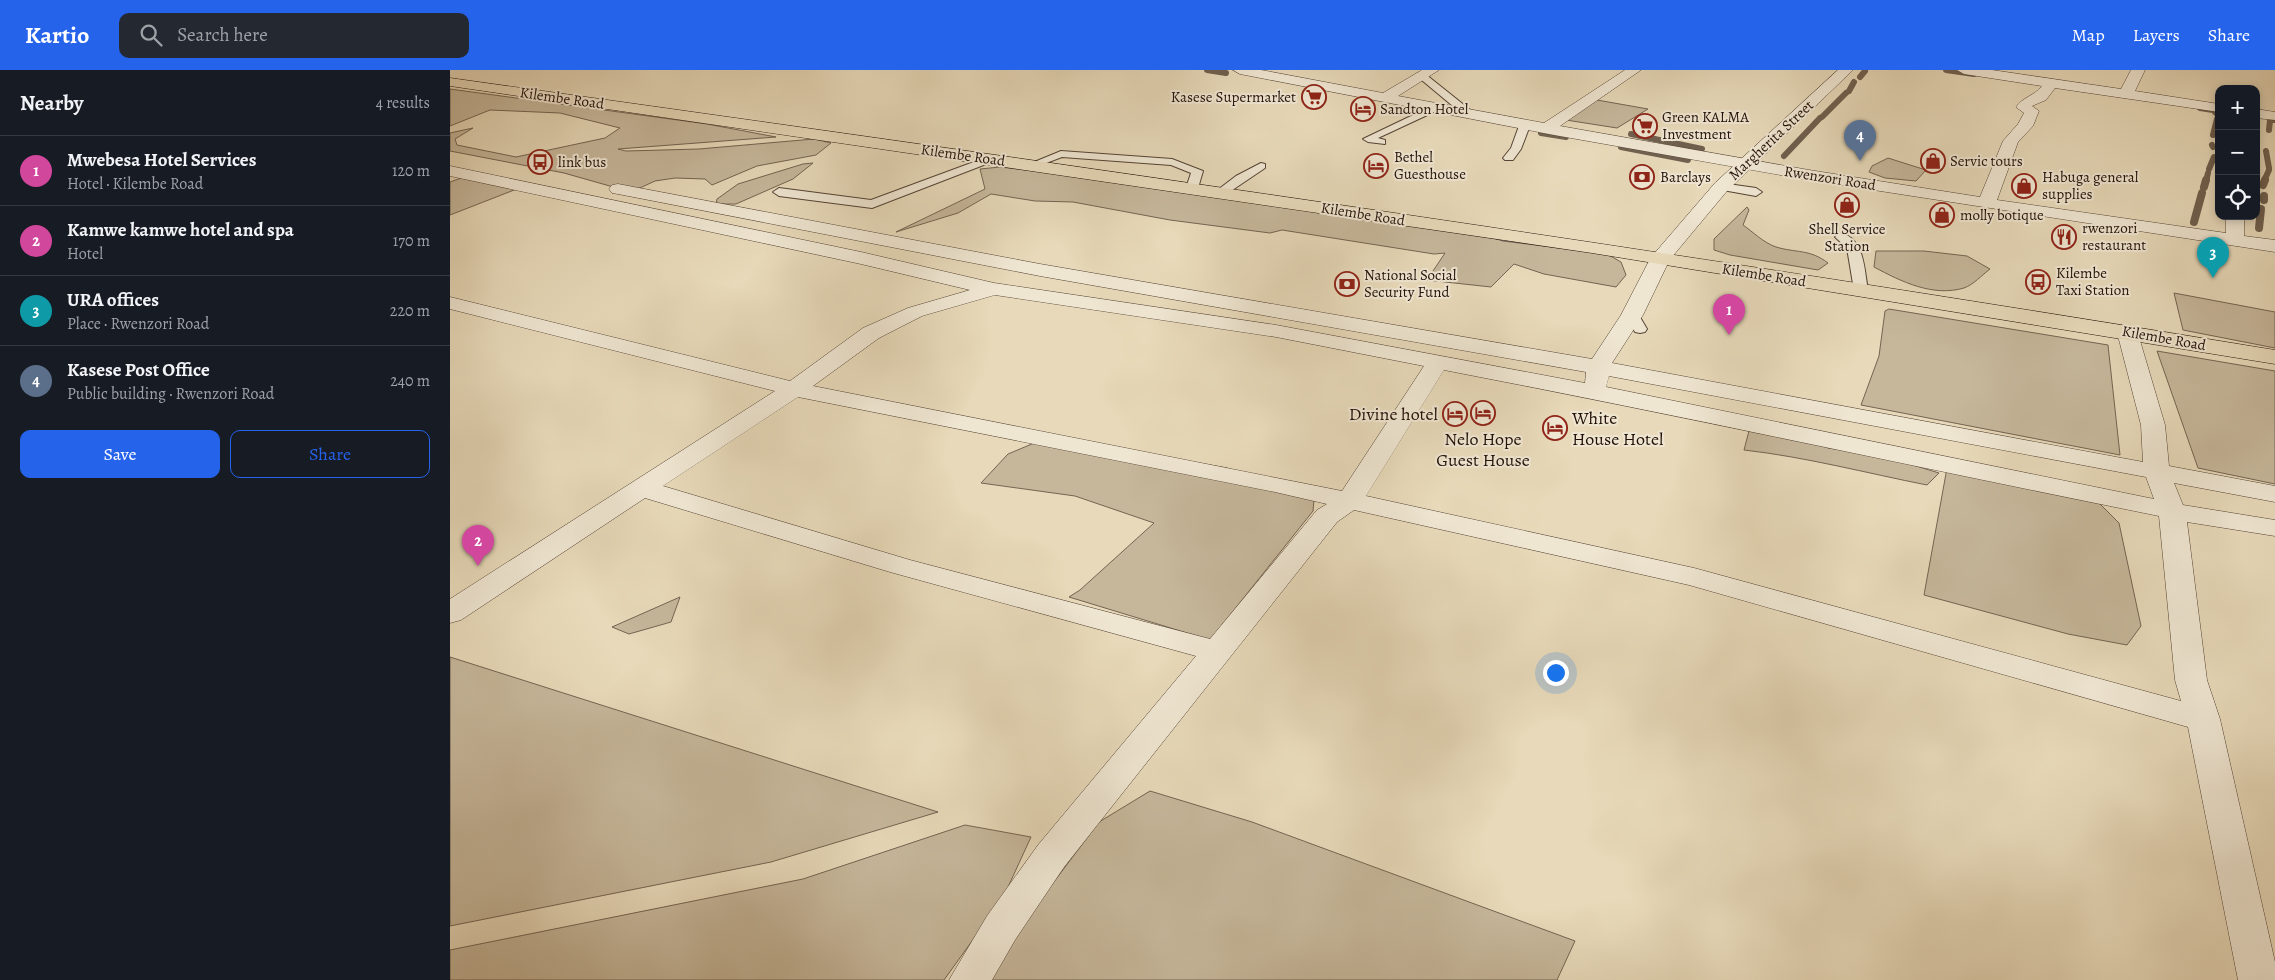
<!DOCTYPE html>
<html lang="en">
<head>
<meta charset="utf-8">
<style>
  :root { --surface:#171b24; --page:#242831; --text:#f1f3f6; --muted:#9ea1a6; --line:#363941; --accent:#2563eb }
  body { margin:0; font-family:Alegreya,serif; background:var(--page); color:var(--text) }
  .controls { position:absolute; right:15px; top:15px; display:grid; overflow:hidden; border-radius:10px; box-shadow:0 2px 8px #0003 }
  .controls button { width:45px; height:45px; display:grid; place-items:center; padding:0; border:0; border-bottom:1px solid var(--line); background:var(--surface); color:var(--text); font:25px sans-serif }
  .you { position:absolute; left:1105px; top:602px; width:18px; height:18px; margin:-12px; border:4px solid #fff; border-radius:50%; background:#1a73e8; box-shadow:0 0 0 8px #1a73e833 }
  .badge { display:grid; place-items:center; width:32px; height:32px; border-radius:50%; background:var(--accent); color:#fff; font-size:16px; font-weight:700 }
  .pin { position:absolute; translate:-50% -41px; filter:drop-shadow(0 1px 2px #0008) }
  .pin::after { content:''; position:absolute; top:26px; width:18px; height:15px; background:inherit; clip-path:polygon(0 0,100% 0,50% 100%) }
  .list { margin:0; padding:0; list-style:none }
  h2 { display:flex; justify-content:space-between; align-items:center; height:65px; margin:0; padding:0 20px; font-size:21px }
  h2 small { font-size:16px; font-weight:400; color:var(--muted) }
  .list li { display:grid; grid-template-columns:32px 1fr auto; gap:15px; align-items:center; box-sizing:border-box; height:70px; padding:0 20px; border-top:1px solid var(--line) }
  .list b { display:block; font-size:19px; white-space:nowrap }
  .list p { margin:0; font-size:16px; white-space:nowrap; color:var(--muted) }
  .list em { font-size:16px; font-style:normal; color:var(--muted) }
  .actions { display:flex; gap:10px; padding:15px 20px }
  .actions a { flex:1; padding:11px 0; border:1px solid var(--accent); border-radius:10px; text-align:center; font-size:18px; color:var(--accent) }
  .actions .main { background:var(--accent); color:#fff }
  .icon { flex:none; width:28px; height:28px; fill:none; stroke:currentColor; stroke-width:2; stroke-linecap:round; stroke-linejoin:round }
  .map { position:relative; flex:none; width:1825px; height:910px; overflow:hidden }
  header { display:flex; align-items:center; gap:30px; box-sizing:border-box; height:70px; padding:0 25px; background:var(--accent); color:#fff }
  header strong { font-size:24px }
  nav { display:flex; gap:28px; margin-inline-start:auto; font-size:18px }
  .search { width:350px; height:45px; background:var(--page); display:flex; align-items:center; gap:12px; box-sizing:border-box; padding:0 18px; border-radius:10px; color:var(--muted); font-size:19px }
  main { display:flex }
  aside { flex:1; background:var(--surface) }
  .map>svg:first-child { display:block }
  .green { fill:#c6b79b; stroke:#746452 }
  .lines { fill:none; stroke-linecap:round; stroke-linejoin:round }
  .stream-far1 { stroke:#70604f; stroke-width:6 }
  .stream { stroke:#70604f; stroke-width:8 }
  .service-casing { stroke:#544335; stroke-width:2 }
  .minor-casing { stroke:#544335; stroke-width:1 }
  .tertiary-casing { stroke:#544335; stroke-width:1 }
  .primary-casing { stroke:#231109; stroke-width:1 }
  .service { fill:#efe6d2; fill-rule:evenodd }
  .minor { fill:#efe6d2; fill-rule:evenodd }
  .tertiary { fill:#efe6d2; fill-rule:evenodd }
  .primary { fill:#e7d9b9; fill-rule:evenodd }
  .labels { text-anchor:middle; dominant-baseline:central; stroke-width:4; stroke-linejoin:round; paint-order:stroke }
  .far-poi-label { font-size:15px; fill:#231109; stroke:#efe6d2; text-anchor:start }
  .far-street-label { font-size:15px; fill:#231109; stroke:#efe6d2 }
  .poi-label { font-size:18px; fill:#231109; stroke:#efe6d2; text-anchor:end }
</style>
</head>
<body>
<header>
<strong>Kartio</strong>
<div class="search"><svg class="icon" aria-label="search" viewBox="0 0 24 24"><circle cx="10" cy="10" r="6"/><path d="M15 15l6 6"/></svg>Search here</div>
<nav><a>Map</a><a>Layers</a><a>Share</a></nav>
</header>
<main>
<aside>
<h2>Nearby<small>4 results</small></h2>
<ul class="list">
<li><span class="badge" style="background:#d1479c">1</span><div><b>Mwebesa Hotel Services</b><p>Hotel · Kilembe Road</p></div><em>120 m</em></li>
<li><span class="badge" style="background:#d1479c">2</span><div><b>Kamwe kamwe hotel and spa</b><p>Hotel</p></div><em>170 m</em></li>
<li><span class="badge" style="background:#0f9aa8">3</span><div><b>URA offices</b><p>Place · Rwenzori Road</p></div><em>220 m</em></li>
<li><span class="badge" style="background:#5c6f8a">4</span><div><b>Kasese Post Office</b><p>Public building · Rwenzori Road</p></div><em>240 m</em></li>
</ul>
<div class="actions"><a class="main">Save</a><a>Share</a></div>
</aside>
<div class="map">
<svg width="1825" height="910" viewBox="0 0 1825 910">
  <rect width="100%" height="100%" fill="#e7d9b9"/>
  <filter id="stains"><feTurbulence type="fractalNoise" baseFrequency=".004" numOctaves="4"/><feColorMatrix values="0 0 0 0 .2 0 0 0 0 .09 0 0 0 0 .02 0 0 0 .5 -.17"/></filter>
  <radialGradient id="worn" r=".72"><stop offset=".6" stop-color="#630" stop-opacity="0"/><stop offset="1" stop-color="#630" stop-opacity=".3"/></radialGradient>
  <g class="green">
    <path d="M0,19L257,54L326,67L168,79L176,81L249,79L364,69L381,73L366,85L307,96L262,115L255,109L225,108L205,111L181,122L114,103L0,81V63L23,58L5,69L7,75L66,87L155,68L170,58L110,43L40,40L0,56Z"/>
    <path d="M1147,30L1198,39L1167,58L1116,50Z"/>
    <path d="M1438,88L1476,100L1466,111L1435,108L1419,102L1422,96Z"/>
    <path d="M363,93L343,109L286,134H266L267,129L288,114L353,94Z"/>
    <path d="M550,97L629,106L1033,165L1053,171L1157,184L1171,192L1176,205L1166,217L1094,204L1064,194L1041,217L977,210L995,183L984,184L832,160L820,163L720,150L623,132L585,131L541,124L508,143L446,162L535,119L530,99Z"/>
    <path d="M17,106L77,115L0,145V112Z"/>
    <path d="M1297,137L1299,140L1293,155C1303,162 1314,173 1326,177C1346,183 1360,179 1378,193L1368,200L1280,185L1264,180V169Z"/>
    <path d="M1426,181H1474L1517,186L1540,199C1532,205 1523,215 1514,218C1483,227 1452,212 1424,197Z"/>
    <path d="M1724,223L1825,242V278L1733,260Z"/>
    <path d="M1439,239L1658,275L1670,385L1411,335L1429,286L1435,241Z"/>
    <path d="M1707,281L1825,301V414L1748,398Z"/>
    <path d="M1300,357L1331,358L1378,378L1430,385L1489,403L1477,415C1416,403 1356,387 1294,380Z"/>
    <path d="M618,370L777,398L864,430L863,441L760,570L619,527L630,520L704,453L625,426L531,413L558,384L589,371Z"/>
    <path d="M1497,398L1645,429L1669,453L1691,556L1677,575L1618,564L1474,525Z"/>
    <path d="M230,527L221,552L179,564L162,557Z"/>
    <path d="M0,587L488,742L321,792L0,856Z"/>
    <path d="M700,721L802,752L1125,871L1107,910H530L649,752Z"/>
    <path d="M515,755L581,767L553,828L494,910H0V880L353,809Z"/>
  </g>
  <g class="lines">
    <g class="stream-far1">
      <path d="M757,0L776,3"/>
      <path d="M1496,0L1524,4"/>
      <path d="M1410,7L1415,1"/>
      <path d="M1399,21L1404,12"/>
      <path d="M1750,38L1763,40L1767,44"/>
      <path d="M1372,47L1396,23"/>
      <path d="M1819,60L1820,50H1825"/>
      <path d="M1091,63L1116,67"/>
      <path d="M1181,64L1252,79"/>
      <path d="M1763,65L1767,49"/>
      <path d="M1762,75L1763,77"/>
      <path d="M1171,77L1238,90"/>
      <path d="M1816,81L1819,98"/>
      <path d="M1334,86L1370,48"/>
      <path d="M1759,99L1764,87"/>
      <path d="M1756,111L1758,103"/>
      <path d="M1814,111L1819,100"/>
    </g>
    <g class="stream">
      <path d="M1813,115L1815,110"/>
      <path d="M1754,117L1756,110"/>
      <path d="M1814,126V130"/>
      <path d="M1744,152L1752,123"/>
      <path d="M1809,158L1811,139"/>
    </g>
    <defs>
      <g id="service">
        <path d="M968,3H974L1024,43V47H1016L968,7Z"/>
        <path d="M984,35L988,36V40L928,68L935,70V74L918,72L913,69Z"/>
        <path d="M1080,51L1085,54L1079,58L1071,79L1063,90H1055L1053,88L1061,78L1069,56Z"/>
        <path d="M611,81L722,89L753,101L748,118L742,122L736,118L741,103L721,95L612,87L583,98L577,95Z"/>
        <path d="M540,86L546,89L544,91L422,138L329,126L323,122L329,118L421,130Z"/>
        <path d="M811,93L815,94V98L775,125L771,126L765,122L786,106Z"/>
        <path d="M1271,113L1306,118L1312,122L1306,126L1267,119L1265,117Z"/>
        <path d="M1391,163C1415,169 1414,200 1418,220L1416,223H1406L1404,220L1397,178L1385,167Z"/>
        <path d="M1182,241L1187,242L1197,259L1195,262L1190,263L1185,262L1175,245Z"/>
      </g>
      <g id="minor">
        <path d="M783,0H811L933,23L972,0H989L948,26L1094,53L1175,0H1191L1110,56L1359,100L1530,127L1553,71L1568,54L1574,43L1566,37C1573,27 1584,26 1592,16L1514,4L1507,0H1542L1671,19L1681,0H1695L1685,21L1769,34V42L1605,18L1596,30L1582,36L1589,41L1583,56L1568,72L1547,130L1776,163V146H1794V166L1825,170V182L1359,110L1104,65L790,4Z"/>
        <path d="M1806,39L1825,42V50L1806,48Z"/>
        <path d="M0,96L411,182L544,213L826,255L1135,313L1136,302L590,206L168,124L162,123L159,119L162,115L168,114L590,194L1142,289L1171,245L1200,189L1203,185H1217L1220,189L1193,245L1162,293L1693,392L1691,355L1667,262L1670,257L1678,256L1686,257L1715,355L1719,396L1825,416V432L1724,413L1733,435L1825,450V466L1737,452L1757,610L1770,649L1825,892V910H1788L1738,657L1239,515L904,440L887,452L614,797L565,870L542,910H499L537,846L588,775L746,586L440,502L195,428L11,550L0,553V529L325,321L0,239V227L340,311L413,258L458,238L520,220L411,194L0,106ZM545,225L826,267L974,296L892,421L363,316L429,268L472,246ZM994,300C1233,346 1471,398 1709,446L1725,610L1731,631L1244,498L916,426ZM1159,306L1696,407L1704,429L1156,317ZM348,327L825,422L877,434L867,440L760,569L460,490L213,416Z"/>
      </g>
      <path id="tertiary" d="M1388,0H1403L1277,121L1217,193H1203L1200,189L1203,185L1265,113Z"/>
      <path id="primary" d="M0,8C609,93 1218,180 1825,280V294L1142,183L0,16Z"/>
    </defs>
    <use href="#service" class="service-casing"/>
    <use href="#minor" class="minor-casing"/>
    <use href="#tertiary" class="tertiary-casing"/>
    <use href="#primary" class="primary-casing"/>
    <use href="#service" class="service"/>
    <use href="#minor" class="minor"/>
    <use href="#tertiary" class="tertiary"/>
    <use href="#primary" class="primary"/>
  </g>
  <defs>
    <symbol id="supermarket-ring" viewBox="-11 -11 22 22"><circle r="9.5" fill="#efe6d2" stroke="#8f2418" stroke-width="1.5"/><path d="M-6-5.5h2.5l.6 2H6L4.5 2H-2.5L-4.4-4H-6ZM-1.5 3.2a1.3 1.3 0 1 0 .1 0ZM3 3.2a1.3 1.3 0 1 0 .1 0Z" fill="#8f2418"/></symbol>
    <symbol id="hotel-ring" viewBox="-11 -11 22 22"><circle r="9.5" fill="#efe6d2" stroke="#8f2418" stroke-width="1.5"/><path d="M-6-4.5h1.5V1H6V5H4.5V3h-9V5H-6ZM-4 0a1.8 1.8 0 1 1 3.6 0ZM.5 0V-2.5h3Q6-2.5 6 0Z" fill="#8f2418"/></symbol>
    <symbol id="shop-ring" viewBox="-11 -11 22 22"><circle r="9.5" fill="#efe6d2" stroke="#8f2418" stroke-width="1.5"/><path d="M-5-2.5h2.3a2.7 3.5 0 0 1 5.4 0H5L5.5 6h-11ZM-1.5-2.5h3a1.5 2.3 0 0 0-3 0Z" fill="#8f2418"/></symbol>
    <symbol id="bus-ring" viewBox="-11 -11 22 22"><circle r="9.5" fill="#efe6d2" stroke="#8f2418" stroke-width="1.5"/><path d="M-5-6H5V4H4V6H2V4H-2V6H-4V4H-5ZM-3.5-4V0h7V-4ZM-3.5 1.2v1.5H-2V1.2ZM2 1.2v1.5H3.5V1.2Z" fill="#8f2418"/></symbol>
    <symbol id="bank-ring" viewBox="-11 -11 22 22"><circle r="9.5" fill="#efe6d2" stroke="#8f2418" stroke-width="1.5"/><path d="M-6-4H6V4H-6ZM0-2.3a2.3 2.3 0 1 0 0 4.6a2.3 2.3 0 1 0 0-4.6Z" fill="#8f2418"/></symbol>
    <symbol id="restaurant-ring" viewBox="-11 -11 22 22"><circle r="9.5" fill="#efe6d2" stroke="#8f2418" stroke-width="1.5"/><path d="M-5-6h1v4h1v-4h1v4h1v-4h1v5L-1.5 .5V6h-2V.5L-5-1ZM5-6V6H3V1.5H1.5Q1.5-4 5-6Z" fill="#8f2418"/></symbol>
  </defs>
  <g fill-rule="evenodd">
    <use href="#supermarket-ring" x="850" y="13" width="28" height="28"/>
    <use href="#hotel-ring" x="899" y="25" width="28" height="28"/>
    <use href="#supermarket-ring" x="1181" y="42" width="28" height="28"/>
    <use href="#shop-ring" x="1469" y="77" width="28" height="28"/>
    <use href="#bus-ring" x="76" y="78" width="28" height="28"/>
    <use href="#hotel-ring" x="912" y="82" width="28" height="28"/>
    <use href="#bank-ring" x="1178" y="93" width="28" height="28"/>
    <use href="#shop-ring" x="1560" y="102" width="28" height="28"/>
    <use href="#shop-ring" x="1383" y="121" width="28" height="28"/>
    <use href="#shop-ring" x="1478" y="131" width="28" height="28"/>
    <use href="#restaurant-ring" x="1600" y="153" width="28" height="28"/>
    <use href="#bus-ring" x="1574" y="198" width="28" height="28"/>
    <use href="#bank-ring" x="883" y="200" width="28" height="28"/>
    <use href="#hotel-ring" x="1019" y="329" width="28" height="28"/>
    <use href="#hotel-ring" x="991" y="330" width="28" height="28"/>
    <use href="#hotel-ring" x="1091" y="344" width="28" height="28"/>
  </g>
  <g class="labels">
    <g class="far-poi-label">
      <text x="846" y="27" text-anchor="end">Kasese Supermarket</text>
      <text x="930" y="39">Sandton Hotel</text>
      <text x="1212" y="47">Green KALMA<tspan x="1212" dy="17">Investment</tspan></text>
      <text x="944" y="87">Bethel<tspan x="944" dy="17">Guesthouse</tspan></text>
      <text x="1500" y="91">Servic tours</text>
      <text x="108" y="92">link bus</text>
      <text x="1210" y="107">Barclays</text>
      <text x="1592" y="107">Habuga general<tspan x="1592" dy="17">supplies</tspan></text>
      <text x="1510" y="145">molly botique</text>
      <text x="1632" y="158">rwenzori<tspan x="1632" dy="17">restaurant</tspan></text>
      <text x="1397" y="159" text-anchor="middle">Shell Service<tspan x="1397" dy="17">Station</tspan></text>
      <text x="1606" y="203">Kilembe<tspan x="1606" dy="17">Taxi Station</tspan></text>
      <text x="914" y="205">National Social<tspan x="914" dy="17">Security Fund</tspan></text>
    </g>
    <g class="far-street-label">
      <text transform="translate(112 28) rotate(8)">Kilembe Road</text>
      <text transform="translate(1321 70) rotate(-43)">Margherita Street</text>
      <text transform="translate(513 85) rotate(8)">Kilembe Road</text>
      <text transform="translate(1380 108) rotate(9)">Rwenzori Road</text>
      <text transform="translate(913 144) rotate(9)">Kilembe Road</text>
      <text transform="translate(1314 205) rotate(9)">Kilembe Road</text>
      <text transform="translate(1714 268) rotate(10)">Kilembe Road</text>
    </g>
    <g class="poi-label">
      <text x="988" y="344">Divine hotel</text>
      <text x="1122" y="348" text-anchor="start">White<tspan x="1122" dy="21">House Hotel</tspan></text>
      <text x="1033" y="369" text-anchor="middle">Nelo Hope<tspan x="1033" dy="21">Guest House</tspan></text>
    </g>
  </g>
  <rect width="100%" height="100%" filter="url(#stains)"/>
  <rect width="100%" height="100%" fill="url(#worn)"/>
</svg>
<div class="controls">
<button>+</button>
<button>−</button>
<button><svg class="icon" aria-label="locate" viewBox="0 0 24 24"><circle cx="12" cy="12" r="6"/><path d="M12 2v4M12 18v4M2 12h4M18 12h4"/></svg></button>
</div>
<div class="you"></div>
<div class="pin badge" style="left:1279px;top:265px;background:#d1479c">1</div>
<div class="pin badge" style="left:28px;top:496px;background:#d1479c">2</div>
<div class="pin badge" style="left:1763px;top:208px;background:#0f9aa8">3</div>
<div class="pin badge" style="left:1410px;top:91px;background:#5c6f8a">4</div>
</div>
</main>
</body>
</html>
